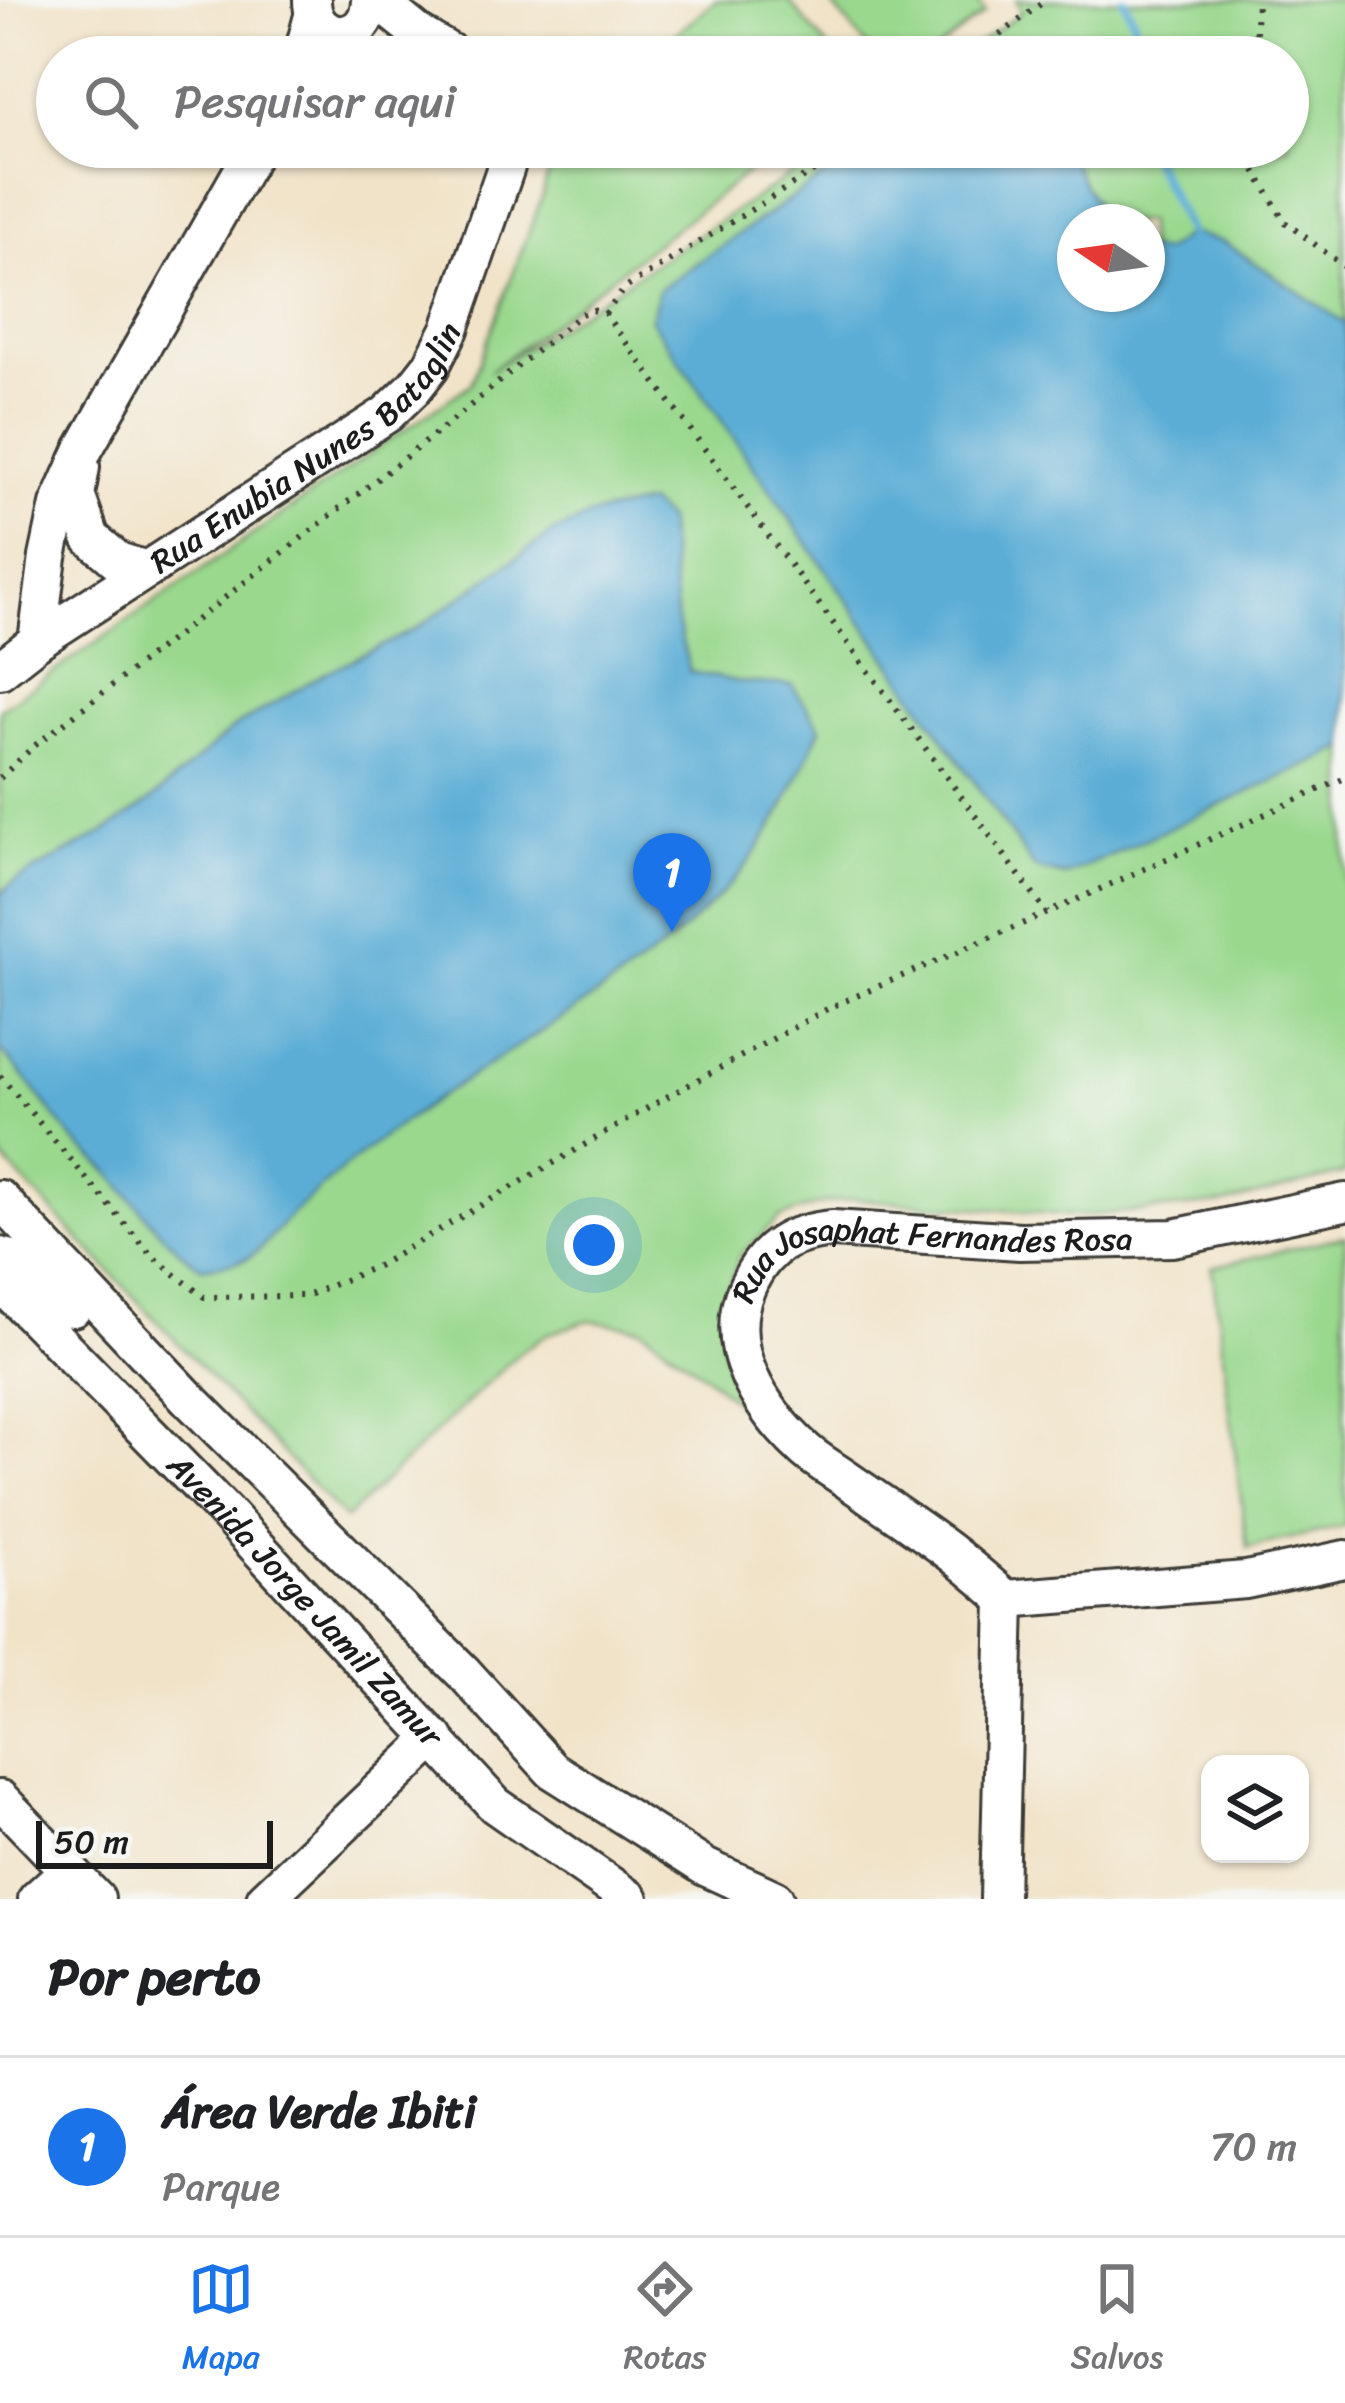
<!DOCTYPE html>
<html lang="pt">
<head>
<meta charset="utf-8">
<style>
  :root { --surface:#fff; --page:#f2f2f2; --text:#202124; --muted:#757577; --line:#e0e0e0; --accent:#1a73e8 }
  body { margin:0; font-family:Sriracha,sans-serif; background:var(--page); color:var(--text) }
  .controls { position:absolute; right:36px; bottom:36px; display:grid; overflow:hidden; border-radius:24px; box-shadow:0 3px 9px #0004 }
  .controls button { width:108px; height:108px; display:grid; place-items:center; padding:0; border:0; border-bottom:3px solid var(--line); background:var(--surface); color:var(--text); font:60px sans-serif }
  .compass { position:absolute; left:1057px; top:204px; width:108px; height:108px; border-radius:50%; background:var(--surface); box-shadow:0 3px 9px #0004; rotate:283deg }
  .scale { position:absolute; left:36px; bottom:30px; width:237px; box-sizing:border-box; padding-left:12px; border:6px solid #1c1c1c; border-top:0; font-size:33px; line-height:42px; white-space:nowrap; color:#1c1c1c; -webkit-text-stroke:9px #f6f6f2; paint-order:stroke }
  .you { position:absolute; left:594px; top:1245px; width:42px; height:42px; margin:-30px; border:9px solid #fff; border-radius:50%; background:#1a73e8; box-shadow:0 0 0 18px #1a73e833 }
  .badge { display:grid; place-items:center; width:78px; height:78px; border-radius:50%; background:var(--accent); color:#fff; font-size:39px; font-weight:700 }
  .pin { position:absolute; translate:-50% -99px; filter:drop-shadow(0 3px 6px #0008) }
  .pin::after { content:''; position:absolute; top:63px; width:42px; height:36px; background:inherit; clip-path:polygon(0 0,100% 0,50% 100%) }
  .list { margin:0; padding:0; list-style:none }
  h2 { display:flex; justify-content:space-between; align-items:center; height:156px; margin:0; padding:0 48px; font-size:51px }
  h2 small { font-size:39px; font-weight:400; color:var(--muted) }
  .list li { display:grid; grid-template-columns:78px 1fr auto; gap:36px; align-items:center; box-sizing:border-box; height:180px; padding:0 48px; border-top:3px solid var(--line) }
  .list b { display:block; font-size:45px; white-space:nowrap }
  .list p { margin:0; font-size:39px; white-space:nowrap; color:var(--muted) }
  .list em { font-size:39px; font-style:normal; color:var(--muted) }
  .icon { flex:none; width:66px; height:66px; fill:none; stroke:currentColor; stroke-width:2; stroke-linecap:round; stroke-linejoin:round }
  .map { position:relative; flex:none; width:1345px; height:1899px; overflow:hidden }
  .search { position:absolute; background:var(--surface); box-shadow:0 3px 9px #0004; left:36px; right:36px; top:36px; height:132px; display:flex; align-items:center; gap:30px; box-sizing:border-box; padding:0 42px; border-radius:66px; color:var(--muted); font-size:45px }
  .sheet { height:336px; background:var(--surface) }
  nav { display:flex; justify-content:space-around; align-items:center; box-sizing:border-box; height:168px; border-top:3px solid var(--line); background:var(--surface); font-size:33px; color:var(--muted) }
  nav a { display:grid; justify-items:center; gap:6px }
  nav .on { color:var(--accent) }
  .map>svg:first-child { display:block }
  .green { fill:#99d88d; stroke:#5a7a54; stroke-width:3; fill-rule:evenodd }
  .water { fill:#5cadd6; stroke:#3c6479; stroke-width:3 }
  .lines { fill:none; stroke-linecap:round; stroke-linejoin:round }
  .stream { stroke:#5cadd6; stroke-width:9 }
  .street-casing { stroke:#3c3a36; stroke-width:42 }
  .path { stroke:#3c3a36; stroke-width:6; stroke-dasharray:3 9; stroke-linecap:butt }
  .street { stroke:#fff; stroke-width:36 }
  .labels { text-anchor:middle; dominant-baseline:central; stroke-width:10; stroke-linejoin:round; paint-order:stroke }
  .street-label { font-size:33px; fill:#1c1c1c; stroke:#f6f6f2 }
</style>
</head>
<body>
<div class="map">
<svg width="1345" height="1899" viewBox="0 0 1345 1899">
  <rect width="100%" height="100%" fill="#f6f6f2"/>
  <filter id="ink" filterUnits="userSpaceOnUse"><feTurbulence type="fractalNoise" baseFrequency=".00833" numOctaves="2"/><feDisplacementMap in="SourceGraphic" scale="24" xChannelSelector="R" yChannelSelector="G"/><feConvolveMatrix kernelMatrix="1 2 1 2 8 2 1 2 1" color-interpolation-filters="sRGB"/></filter>
  <filter id="wash" filterUnits="userSpaceOnUse"><feTurbulence type="fractalNoise" baseFrequency=".004" numOctaves="4" result="noise"/><feDisplacementMap in="SourceGraphic" scale="48" xChannelSelector="R" yChannelSelector="G"/><feGaussianBlur stdDeviation="2.7" result="paint"/><feColorMatrix in="noise" values="0 0 0 0 0 0 0 0 0 0 0 0 0 0 0 0 0 1.4 0 .05"/><feComposite in="paint" operator="in"/></filter>
  <g filter="url(#wash)">
    <rect width="100%" height="100%" fill="#f1e3c8"/>
    <g class="green">
      <path d="M716,0H788L836,57H687L671,38Z"/>
      <path d="M828,0H976L985,12L929,57H876Z"/>
      <path d="M1016,0H1345V1173L1223,1204L1081,1216L854,1199L820,1204L781,1217L740,1255L728,1292L721,1336L728,1375L743,1403L764,1428L704,1374L641,1328L589,1320L545,1335L518,1354L345,1519L0,1156V709L471,384L542,197L554,147H747L760,163L490,371L833,147H1288V57H959L1022,12ZM1075,222H1147V294H1075Z"/>
      <path d="M1345,1236V1526L1247,1548L1212,1267Z"/>
    </g>
    <g class="water">
      <path d="M866,147H1062L1070,155L1085,187L1107,222H1075V294H1147V249L1163,252L1189,233L1224,242L1345,323V748L1065,876L1035,869L651,320L659,289Z"/>
      <path d="M648,503L667,520L677,622L690,672L741,682L792,685L821,728C797,781 774,834 736,878C643,983 516,1040 405,1121C365,1149 328,1181 292,1214C279,1227 268,1243 254,1254C242,1264 217,1265 202,1268C164,1243 141,1209 112,1175C100,1161 83,1151 71,1137C47,1108 27,1077 0,1050V894L14,882L106,831L150,801L233,728L323,674L416,629L550,534L598,513Z"/>
    </g>
    <g class="lines">
      <g class="stream">
        <path d="M1124,0L1134,21L1136,57"/>
        <path d="M1147,147L1192,240"/>
      </g>
    </g>
  </g>
  <g filter="url(#ink)">
    <g class="lines">
      <defs>
        <g id="street">
          <path d="M312,0C312,45 369,46 370,0"/>
          <path d="M377,0L419,34L458,57"/>
          <path d="M302,57L313,16"/>
          <path d="M81,467L76,495L91,538L118,561L147,570"/>
          <path d="M37,641L48,557L59,505L83,451L256,147"/>
          <path id="s1" d="M0,670L37,641L387,414L413,389L431,366L450,329L506,167L509,147"/>
          <path d="M0,1199L187,1397L464,1673L552,1770L705,1867L775,1899"/>
          <path d="M0,1256L23,1262L73,1308"/>
          <path id="s2" d="M0,1282L226,1513L495,1805L630,1899"/>
          <path d="M1006,1599L1246,1580L1345,1559"/>
          <path d="M0,1799L96,1899"/>
          <path d="M37,1899L69,1870"/>
          <path d="M265,1899L435,1738"/>
          <path id="s3" d="M999,1899L1006,1599C985,1581 964,1562 942,1546C910,1522 876,1500 843,1477C830,1468 816,1460 805,1450C761,1410 720,1347 747,1287C765,1246 791,1233 833,1229L1020,1241L1173,1238L1345,1202"/>
        </g>
      </defs>
      <use href="#street" class="street-casing"/>
      <g class="path">
        <path d="M971,57L1046,0"/>
        <path d="M1255,57L1257,0"/>
        <path d="M1253,147L1252,165L1285,222L1345,267"/>
        <path d="M605,314L624,289L852,147"/>
        <path d="M0,778L33,747L448,424L581,314L593,310L605,314L1047,913"/>
        <path d="M0,1076L153,1257L204,1297L306,1296L377,1266L663,1099L831,1007L1047,913L1345,778"/>
      </g>
      <use href="#street" class="street"/>
    </g>
  </g>
  <g class="labels">
    <g class="street-label">
      <text stroke="none"><textPath href="#s1" startOffset="381">Rua Enubia Nunes Bataglin</textPath></text>
      <text stroke="none"><textPath href="#s3" startOffset="933">Rua Josaphat Fernandes Rosa</textPath></text>
      <text stroke="none"><textPath href="#s2" startOffset="441">Avenida Jorge Jamil Zamur</textPath></text>
    </g>
  </g>
</svg>
<div class="controls">
<button><svg class="icon" aria-label="layers" viewBox="0 0 24 24"><path d="M12 4l9 5-9 5-9-5zM3 14l9 5 9-5"/></svg></button>
</div>
<svg class="compass" viewBox="-18 -18 36 36"><path d="M0-13l5 13h-10z" fill="#e53935"/><path d="M0 13l5-13h-10z" fill="#757577"/></svg>
<div class="scale">50 m</div>
<div class="you"></div>
<div class="pin badge" style="left:672px;top:932px">1</div>
<div class="search"><svg class="icon" aria-label="search" viewBox="0 0 24 24"><circle cx="10" cy="10" r="6"/><path d="M15 15l6 6"/></svg>Pesquisar aqui</div>
</div>
<section class="sheet">
<h2>Por perto<small></small></h2>
<ul class="list">
<li><span class="badge">1</span><div><b>Área Verde Ibiti</b><p>Parque</p></div><em>70 m</em></li>
</ul>
</section>
<nav>
<a class="on"><svg class="icon" aria-label="map" viewBox="0 0 24 24"><path d="M3 6l6-2 6 2 6-2v14l-6 2-6-2-6 2zM9 4v14M15 6v14"/></svg>Mapa</a>
<a><svg class="icon" aria-label="directions" viewBox="0 0 24 24"><path d="M12 3l9 9-9 9-9-9zM9 14v-3h6M13 9l2 2-2 2"/></svg>Rotas</a>
<a><svg class="icon" aria-label="saved" viewBox="0 0 24 24"><path d="M7 4h10v16l-5-4-5 4z"/></svg>Salvos</a>
</nav>
</body>
</html>
